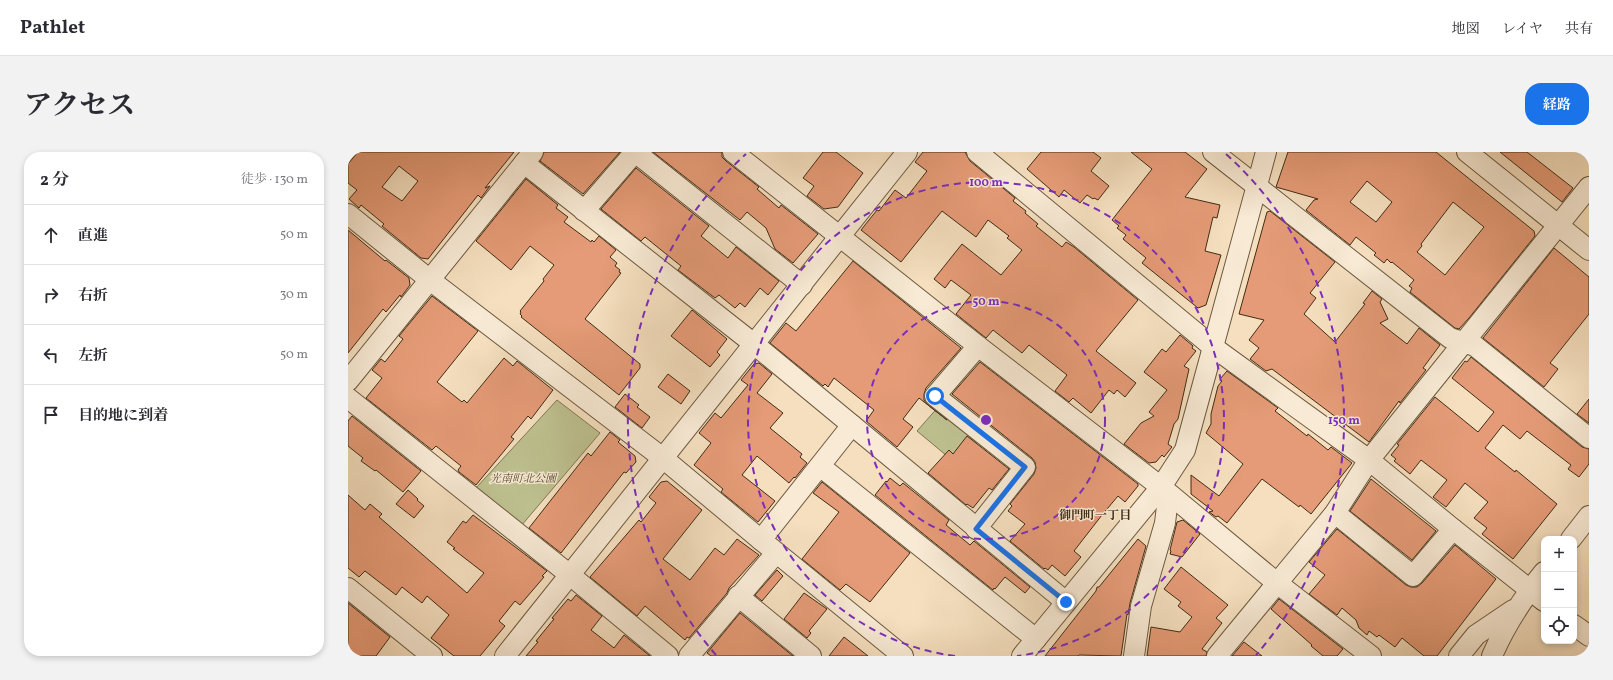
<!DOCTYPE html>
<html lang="ja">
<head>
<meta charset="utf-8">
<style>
  :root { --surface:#fff; --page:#f2f2f3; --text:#2b2b33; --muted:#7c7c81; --line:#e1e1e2; --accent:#1a73e8 }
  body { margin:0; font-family:Vollkorn,"Noto Serif JP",serif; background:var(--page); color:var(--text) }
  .controls { position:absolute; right:12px; bottom:12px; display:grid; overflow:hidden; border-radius:8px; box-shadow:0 2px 6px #0003 }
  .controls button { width:36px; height:36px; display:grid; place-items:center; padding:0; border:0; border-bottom:1px solid var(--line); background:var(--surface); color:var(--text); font:20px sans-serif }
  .stop { position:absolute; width:12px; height:12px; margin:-9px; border:3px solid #1a73e8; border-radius:50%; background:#fff }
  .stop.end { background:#1a73e8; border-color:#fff; box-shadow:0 1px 4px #0008 }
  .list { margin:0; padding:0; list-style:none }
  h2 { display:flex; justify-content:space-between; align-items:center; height:52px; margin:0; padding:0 16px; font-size:17px }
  h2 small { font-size:13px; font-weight:400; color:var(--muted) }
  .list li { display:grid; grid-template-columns:26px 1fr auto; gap:12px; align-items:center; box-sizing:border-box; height:60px; padding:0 16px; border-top:1px solid var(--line) }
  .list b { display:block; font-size:15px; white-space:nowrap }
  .list em { font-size:13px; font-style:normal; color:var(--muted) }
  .icon { flex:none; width:22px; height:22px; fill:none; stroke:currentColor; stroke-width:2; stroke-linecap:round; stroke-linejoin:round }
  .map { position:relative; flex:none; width:1241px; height:504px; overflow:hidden; border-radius:16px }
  header { display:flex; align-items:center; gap:24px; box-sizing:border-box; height:56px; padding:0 20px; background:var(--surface); border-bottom:1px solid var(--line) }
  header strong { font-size:19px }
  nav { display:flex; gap:22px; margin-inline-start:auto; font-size:14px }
  .intro { display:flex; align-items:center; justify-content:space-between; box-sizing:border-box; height:96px; padding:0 24px }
  h1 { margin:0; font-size:28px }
  .button { padding:10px 18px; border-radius:16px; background:var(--accent); color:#fff; font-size:14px; font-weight:700 }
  main { display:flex; gap:24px; padding:0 24px }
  aside { flex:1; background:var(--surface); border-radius:16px; box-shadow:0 2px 6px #0003 }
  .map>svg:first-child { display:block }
  .green { fill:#bec190; stroke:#7f7752 }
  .building { fill:#e59b77; stroke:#402d15; fill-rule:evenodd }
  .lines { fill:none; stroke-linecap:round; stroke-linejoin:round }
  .minor-casing { stroke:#6d5a40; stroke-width:22 }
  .minor { stroke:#f8ead5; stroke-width:20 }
  .route { stroke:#1a73e8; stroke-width:5 }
  .ring { fill:none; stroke:#7b2cbf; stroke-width:2; stroke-dasharray:7 5 }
  .labels { text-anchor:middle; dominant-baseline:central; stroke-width:3; stroke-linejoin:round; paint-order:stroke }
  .park-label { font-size:11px; font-style:italic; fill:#594b2e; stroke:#f8ead5 }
  .neighbourhood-label { font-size:12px; font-weight:bold; fill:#402d15; stroke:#f8ead5 }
  .centre { fill:#7b2cbf; stroke:#f8ead5; stroke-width:2 }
  .ring-label { font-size:12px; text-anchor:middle; font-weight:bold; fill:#7b2cbf; stroke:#f8ead5; stroke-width:3; stroke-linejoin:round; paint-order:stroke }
</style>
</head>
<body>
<header>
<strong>Pathlet</strong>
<nav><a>地図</a><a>レイヤ</a><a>共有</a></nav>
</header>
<div class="intro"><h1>アクセス</h1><a class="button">経路</a></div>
<main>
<aside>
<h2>2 分<small>徒歩 · 130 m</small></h2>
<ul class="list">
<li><svg class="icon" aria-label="ahead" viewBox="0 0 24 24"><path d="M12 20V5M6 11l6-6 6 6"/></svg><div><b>直進</b></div><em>50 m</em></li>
<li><svg class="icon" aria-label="right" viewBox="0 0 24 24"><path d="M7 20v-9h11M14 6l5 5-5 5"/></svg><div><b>右折</b></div><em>30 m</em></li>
<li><svg class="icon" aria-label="left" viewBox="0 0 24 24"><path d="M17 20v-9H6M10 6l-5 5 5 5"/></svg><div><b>左折</b></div><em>50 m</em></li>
<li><svg class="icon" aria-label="arrive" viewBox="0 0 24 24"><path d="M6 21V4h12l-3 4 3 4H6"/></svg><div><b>目的地に到着</b></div></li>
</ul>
</aside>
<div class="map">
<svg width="1241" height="504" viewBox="0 0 1241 504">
  <rect width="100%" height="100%" fill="#f5dfbf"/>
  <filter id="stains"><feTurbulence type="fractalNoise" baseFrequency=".005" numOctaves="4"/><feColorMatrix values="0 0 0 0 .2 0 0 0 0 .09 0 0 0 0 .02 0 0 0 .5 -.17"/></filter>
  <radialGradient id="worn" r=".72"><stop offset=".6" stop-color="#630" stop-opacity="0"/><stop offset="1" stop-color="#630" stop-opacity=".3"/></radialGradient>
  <g class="green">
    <path d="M209,248L252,281L173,374L127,337Z"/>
    <path d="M592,253L631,286L605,309L569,279Z"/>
  </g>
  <g class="building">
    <path d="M10,0H166L137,36L142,34L133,46L130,43L80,107L73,106L34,74L36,72L13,53L11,56L1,47L9,38L0,31V12ZM51,14L70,29L54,49L34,35Z"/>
    <path d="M196,0H272L235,42L192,9Z"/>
    <path d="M305,0H374V5L378,9L411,35L409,37L431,56L433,53L470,82L445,111L427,97L418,76L399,60L392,68Z"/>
    <path d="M475,0H488L515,21L490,55L476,57L459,44L466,34L455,26Z"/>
    <path d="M575,0H617L622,9L667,46L665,49L678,59L677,61L690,72L688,74L714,95L718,90L726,95L790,148L748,199L788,231L777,245L769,238L766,242L761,238L743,261L725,246L721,250L707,239L719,223L681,193L674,201L645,178L638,186L608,162L623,143L603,128L597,136L586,127L614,92L653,123L674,98L659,86L661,84L640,68L628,85L594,59L553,110L513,78L529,58L531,59L547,38L558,46L579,19L567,10Z"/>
    <path d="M693,0H745L753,6L743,19L761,34L750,48L746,46L745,47L739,43L732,51L716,38L711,45L679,17Z"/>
    <path d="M783,0H837L859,17L837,45L872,53L869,66L865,65L857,99L873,103L858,153L850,156L794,111L798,106L775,87L778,83L769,76L771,74L764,68L804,17Z"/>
    <path d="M940,0H1088L1186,79L1187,84L1121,166L1111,177L1107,176L1062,140L1064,136L1061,134L1066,128L1044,110L1043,111L1039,107L1036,111L1026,103L1028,101L1008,85L1002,93L958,58L966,48L970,47L928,35ZM1019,29L1044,50L1028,70L1002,50ZM1105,50L1136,75L1097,123L1069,100L1074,94L1073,92Z"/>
    <path d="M1152,0H1179L1225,36L1214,50Z"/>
    <path d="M288,16L361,74L353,84L380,106L388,95L431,129L420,143L412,136L397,155L392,151L387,156L371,143L367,146L330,118L333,114L297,85L293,89L253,57Z"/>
    <path d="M178,27L210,53L208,56L220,65L216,70L243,90L244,88L246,90L251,84L268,98L262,105L269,111L267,114L272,118L271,120L273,121L237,167L292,212V216L271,243L173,165L174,164L172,162L173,160L172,159L196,129L195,127L206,113L182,94L163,118L128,89Z"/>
    <path d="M922,59L987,110L962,141L968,146L956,162L987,190L1017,152L1015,151L1024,139L1034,147L1032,150L1040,167L1032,171L1059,192L1071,176L1092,193L1075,216L1078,218L1052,251L1051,249L1021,290L924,217L918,219L902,207L911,196L901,188L916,168L891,162L919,60Z"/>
    <path d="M0,78L37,109L38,108L61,126L62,133L53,145L52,143L38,160L35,157L0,201Z"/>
    <path d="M1206,96L1241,125V162L1202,211L1210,217L1196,235L1135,186Z"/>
    <path d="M505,109L613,196L578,236L576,242V248L580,253L599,268L571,246L555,267L565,275L549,295L518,269L526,258L486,226L480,235L477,232L475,234L422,191L438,171L448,179Z"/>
    <path d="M84,144L130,179L89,230L114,250L116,248L119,251L156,206L165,214L169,209L205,238L183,267L180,264L163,285L166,287L128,333L111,320L110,318L113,314L88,294L84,298L18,246L34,226L24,218L33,207L37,210L55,187L51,184Z"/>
    <path d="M344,158L379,187L369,200L372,203L362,215L323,184Z"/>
    <path d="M832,183L845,194L844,196L848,199L836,214L841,217L830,267L826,272L820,292L824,295L816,305L814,303L808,310L801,311L776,292L793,271L806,264L801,260L819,238L796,220L814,197L818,200Z"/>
    <path d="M1123,205L1234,295L1241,297V312L1231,325L1220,317L1223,313L1179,279L1172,287L1155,273L1137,296L1167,320L1168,318L1209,352L1165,407L1134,382L1139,376L1126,366L1140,350L1117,331L1098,355L1085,345L1099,328L1073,308L1062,322L1046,309L1048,307L1043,303L1051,293L1049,292L1087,245L1130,280L1146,260L1104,226L1117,209L1119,210Z"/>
    <path d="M632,210L790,332V334L777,350L770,344L754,363L726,399L733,405L717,424L704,413L700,418L697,416L696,417L662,389L677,372L660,359L664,354L662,352L686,322L688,316L687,310L684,306L604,242Z"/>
    <path d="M411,211L424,222L409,241L435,261L422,276L454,302L452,305L459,311L447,326L446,325L441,331L409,304L394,323L427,349L410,370L373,340L375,337L346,313L363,291L351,281L367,261L373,266L400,233L393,228L406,212Z"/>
    <path d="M879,219L930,256L927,259L959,284L960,282L980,298L983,295L1004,311L963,362L952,353L951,355L914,327L879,371L870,364L868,365L861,360L865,359L843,342V323L871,344L895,312L858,281L863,272V262L870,234L874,229L872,227Z"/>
    <path d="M320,222L342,239L333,252L310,235Z"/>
    <path d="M277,242L291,253L289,255L302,265L294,276L267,255Z"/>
    <path d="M1241,247V271L1229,262Z"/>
    <path d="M4,264L73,319L55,340L28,318L27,319L13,309L15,306L0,294V269Z"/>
    <path d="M262,280L272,288L270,290L287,304L288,310L278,321L276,320L213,401L181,376L240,301L243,304Z"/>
    <path d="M619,284L661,317L644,338L641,336L625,356L619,352L618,353L580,321L601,298L605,302Z"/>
    <path d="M542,326L552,334L555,331L601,368L598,373L622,393L626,389L682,435L677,441L657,425L647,437L646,436L645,438L527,343L538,329L539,330Z"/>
    <path d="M1023,327L1088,379L1064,408L1002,359Z"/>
    <path d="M319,329L354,358L315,407L342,428L367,396L376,403L389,387L411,403L381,436L379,441L341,486L339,485L337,488L297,454L289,464L242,425L291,368L293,370L308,351L301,345L313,330Z"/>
    <path d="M474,330L562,401L522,450L498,432L492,438L454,407L491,360L465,341Z"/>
    <path d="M60,338L70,347L69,348L76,354L66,366L48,352Z"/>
    <path d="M0,343L17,358L22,352L34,362L31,365L119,441L136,421L105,397L107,396L99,390L115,369L118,371L125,363L199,419L194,424L196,425L172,453L167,449L151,469L157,474L132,504H106L83,486L101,463L79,444L74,451L54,435L48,443L17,419L11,425L0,416Z"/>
    <path d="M835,368L852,382L834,405L822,402L823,399L822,398L829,370Z"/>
    <path d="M989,377L1058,433L1063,435H1069L1074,431L1107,393L1148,427L1089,504H1076L1054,486L1047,495L1031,483L1029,485L1021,479L1019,483L1011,476L1008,468L994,456L989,463L961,442L977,423L961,410Z"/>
    <path d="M790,387L798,394L782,451L780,463L779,462L773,504L731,503L730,504H697L748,439L749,435H751Z"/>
    <path d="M833,415L880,453L868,466L874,471L854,497L859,500L858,504H799L803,475L832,480L844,465L830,454L833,450L816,437Z"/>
    <path d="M429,418L435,424L414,449L407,443Z"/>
    <path d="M456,441L479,457L461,479L463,481L459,486L436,467Z"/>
    <path d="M228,443L254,464L243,478L266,496L276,483L302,504H178L190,490L188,489L206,467L204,466L220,447L223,449Z"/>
    <path d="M931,447L995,497L989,504H975L963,494L964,493L923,457Z"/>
    <path d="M0,451L42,485L28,504H0Z"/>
    <path d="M392,461L445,504H363L359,501Z"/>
    <path d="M496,485L520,504H481Z"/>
    <path d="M896,490L914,504H884Z"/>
  </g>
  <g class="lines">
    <defs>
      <g id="minor">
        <path d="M287,0L454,133"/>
        <path d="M385,0L630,194L813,335L929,431L1023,504"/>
        <path d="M629,0L865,195L1021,308L1105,377L1196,449"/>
        <path d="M865,0L1102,186L1127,194L1241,286"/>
        <path d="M1119,0L1241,98"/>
        <path d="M176,11L406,192L718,450"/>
        <path d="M236,59L287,0"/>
        <path d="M0,62L82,128L316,307L413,388L555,504"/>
        <path d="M0,229L185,0"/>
        <path d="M0,246L222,423L320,504"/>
        <path d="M472,314L688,487"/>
        <path d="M987,361L1065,424L1105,377"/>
        <path d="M628,377L677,315L587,244L630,194"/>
        <path d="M1223,387L1241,364"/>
        <path d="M413,388L504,273"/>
        <path d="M0,436L84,504"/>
        <path d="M390,444L463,504"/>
        <path d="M1226,473L1241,484"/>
        <path d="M157,504L559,0"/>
        <path d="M341,504L428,401"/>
        <path d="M674,504L813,335L837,298L918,0"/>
        <path d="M786,504L793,454L817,371L819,354L813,335"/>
        <path d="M869,504L987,361L1021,308L1241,35"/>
        <path d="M1111,504L1128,483L1165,458"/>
        <path d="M1144,504C1157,473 1175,446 1196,420"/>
      </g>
    </defs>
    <use href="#minor" class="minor-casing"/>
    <use href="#minor" class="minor"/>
  </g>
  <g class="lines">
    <path class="route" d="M587,244L677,315L628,377L718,450"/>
  </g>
  <g class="ring">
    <circle cx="638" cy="268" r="119"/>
    <path d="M607 504A238 238 0 1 1 669 504"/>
    <path d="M368 503A358 358 0 0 1 398 2M878 2A358 358 0 0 1 908 503"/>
  </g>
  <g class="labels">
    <g class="park-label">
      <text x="175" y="327">光南町北公園</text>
    </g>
    <g class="neighbourhood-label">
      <text x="747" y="364">御門町一丁目</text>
    </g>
  </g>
  <circle cx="638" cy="268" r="6" class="centre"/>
  <g class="ring-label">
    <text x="638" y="34">100 m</text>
    <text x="638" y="153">50 m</text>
    <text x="996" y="272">150 m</text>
  </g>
  <rect width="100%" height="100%" filter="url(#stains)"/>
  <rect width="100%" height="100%" fill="url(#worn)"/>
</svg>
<div class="controls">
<button>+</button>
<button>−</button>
<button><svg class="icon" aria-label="locate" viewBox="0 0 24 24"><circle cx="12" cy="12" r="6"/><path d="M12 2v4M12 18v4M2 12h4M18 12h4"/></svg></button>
</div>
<div class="stop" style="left:587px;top:244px"></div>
<div class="stop end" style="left:718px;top:450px"></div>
</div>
</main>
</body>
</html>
